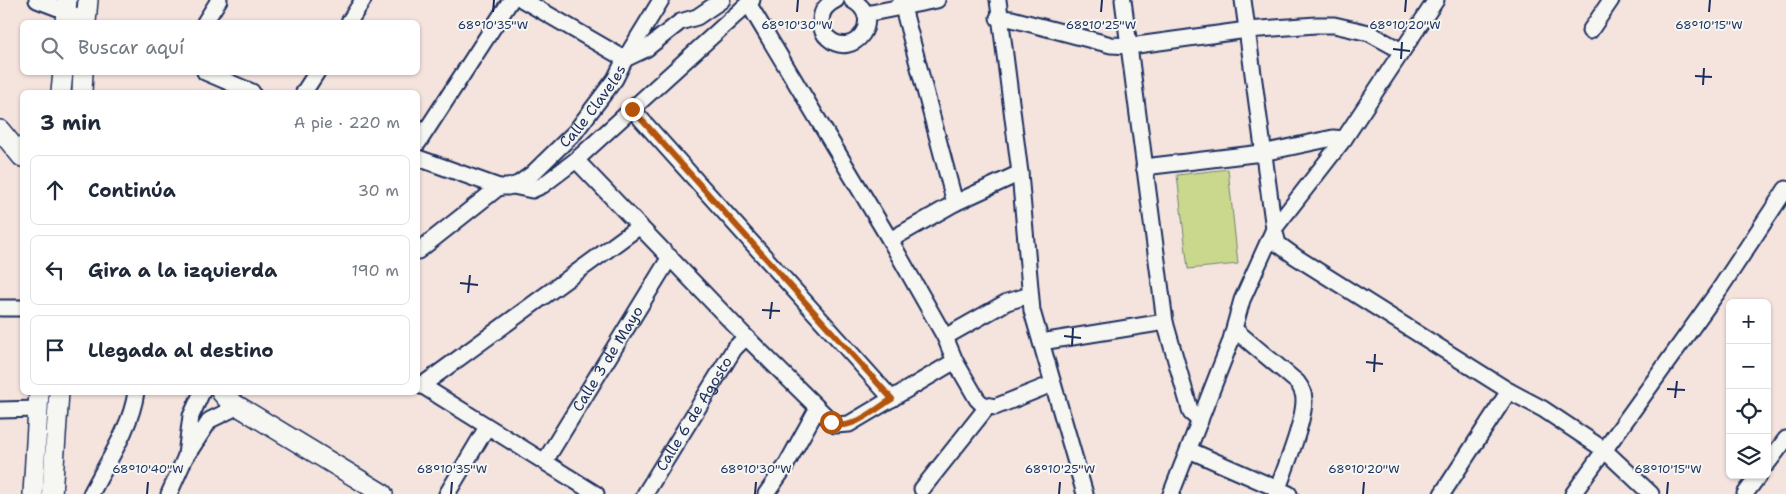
<!DOCTYPE html>
<html lang="es">
<head>
<meta charset="utf-8">
<style>
  :root { --surface:#fff; --page:#f6f6f7; --text:#1f2937; --muted:#747a83; --line:#e0e1e3 }
  body { margin:0; font-family:"Shantell Sans",sans-serif; background:var(--page); color:var(--text) }
  .controls { position:absolute; right:15px; bottom:15px; display:grid; overflow:hidden; border-radius:8px; box-shadow:0 1px 4px #0004 }
  .controls button { width:45px; height:45px; display:grid; place-items:center; padding:0; border:0; border-bottom:1px solid var(--line); background:var(--surface); color:var(--text); font:25px sans-serif }
  .stop { position:absolute; width:15px; height:15px; margin:-11px; border:4px solid #b45309; border-radius:50%; background:#fff }
  .stop.end { background:#b45309; border-color:#fff; box-shadow:0 1px 5px #0008 }
  .list { margin:0; padding:0; list-style:none }
  h2 { display:flex; justify-content:space-between; align-items:center; height:65px; margin:0; padding:0 20px; font-size:21px }
  h2 small { font-size:16px; font-weight:400; color:var(--muted) }
  .list li { display:grid; grid-template-columns:32px 1fr auto; gap:15px; align-items:center; box-sizing:border-box; height:70px; margin:0 10px 10px; padding:0 10px; border:1px solid var(--line); border-radius:8px }
  .list b { display:block; font-size:19px; white-space:nowrap }
  .list em { font-size:16px; font-style:normal; color:var(--muted) }
  .icon { flex:none; width:28px; height:28px; fill:none; stroke:currentColor; stroke-width:2; stroke-linecap:round; stroke-linejoin:round }
  .map { position:relative; flex:none; width:1786px; height:494px; overflow:hidden }
  .search { position:absolute; background:var(--surface); box-shadow:0 1px 4px #0004; left:20px; top:20px; width:400px; height:55px; display:flex; align-items:center; gap:12px; box-sizing:border-box; padding:0 18px; border-radius:8px; color:var(--muted); font-size:19px }
  .panel { position:absolute; background:var(--surface); box-shadow:0 1px 4px #0004; left:20px; top:90px; width:400px; height:305px; border-radius:8px }
  .map>svg:first-child { display:block }
  .green { fill:#c9d88c; stroke:#728475 }
  .lines { fill:none; stroke-linecap:round; stroke-linejoin:round }
  .minor-casing { stroke:#1b2f5e; stroke-width:19 }
  .tertiary-casing { stroke:#1b2f5e; stroke-width:22 }
  .minor { stroke:#f6f6f2; stroke-width:15 }
  .tertiary { stroke:#f6f6f2; stroke-width:19 }
  .route { stroke:#b45309; stroke-width:6 }
  .ticks { fill:none; stroke:#1b2f5e; stroke-width:2 }
  .labels { text-anchor:middle; dominant-baseline:central; stroke-width:4; stroke-linejoin:round; paint-order:stroke }
  .street-label { font-size:15px; fill:#1b2f5e; stroke:#f6f6f2 }
  .ticks-label { font-size:12px; text-anchor:middle; fill:#1b2f5e; stroke:#f6f6f2; stroke-width:4; stroke-linejoin:round; paint-order:stroke }
</style>
</head>
<body>
<div class="map">
<svg width="1786" height="494" viewBox="0 0 1786 494">
  <rect width="100%" height="100%" fill="#f5e3de"/>
  <filter id="ink" filterUnits="userSpaceOnUse"><feTurbulence type="fractalNoise" baseFrequency=".02" numOctaves="2"/><feDisplacementMap in="SourceGraphic" scale="10" xChannelSelector="R" yChannelSelector="G"/><feConvolveMatrix kernelMatrix="1 2 1 2 8 2 1 2 1" color-interpolation-filters="sRGB"/></filter>
  <g filter="url(#ink)">
    <path class="green" d="M1228,169L1238,264L1188,269L1177,175Z"/>
    <g class="lines">
      <defs>
        <g id="minor">
          <path d="M37,0L66,11L86,22"/>
          <path d="M523,0L625,59L646,49L680,22L697,17L722,0"/>
          <path d="M836,0C827,4 821,11 821,21C821,27 823,34 828,38C853,61 886,18 852,0"/>
          <path d="M901,0L955,203"/>
          <path d="M998,0L1020,173L1032,311L1085,494"/>
          <path d="M1123,0L1165,322L1191,413L1200,421"/>
          <path d="M1436,0L1344,139L1274,229L1278,244L1296,257L1509,391L1543,409L1603,449L1651,494"/>
          <path d="M748,3L890,240L945,337L955,361L977,399L982,404L995,407L1052,384"/>
          <path d="M866,14L937,0"/>
          <path d="M998,18L1012,19L1111,45L1130,46L1247,30L1316,25H1334L1369,33L1402,51"/>
          <path d="M205,22L219,0"/>
          <path d="M349,22L363,0"/>
          <path d="M1590,31L1611,0"/>
          <path d="M205,72L252,92"/>
          <path d="M304,92L317,72"/>
          <path d="M632,109L892,399"/>
          <path d="M418,143L511,0"/>
          <path id="s1" d="M418,158L499,187H508L518,184L532,174L575,132L615,79L625,59L661,0"/>
          <path d="M576,160L746,337L835,425L849,424L955,361"/>
          <path d="M1144,167L1262,153L1333,138L1344,139"/>
          <path d="M513,186L532,190L543,185L576,160L752,0"/>
          <path d="M890,240L955,203L1020,173"/>
          <path d="M418,251L499,187"/>
          <path d="M0,308H22"/>
          <path d="M1235,330L1297,382C1301,387 1304,393 1304,400C1304,423 1284,471 1276,494"/>
          <path d="M945,337L1007,302L1030,295"/>
          <path d="M1041,342L1165,322"/>
          <path d="M418,383L596,494"/>
          <path d="M421,386L640,226"/>
          <path d="M0,410L39,409"/>
          <path d="M1189,450L1289,494"/>
          <path d="M186,455L191,416L202,392"/>
          <path id="s2" d="M545,461L670,257"/>
          <path d="M1767,464L1786,439"/>
          <path d="M922,489L988,406"/>
          <path d="M91,494C107,462 131,428 136,392"/>
          <path d="M169,494L185,458L210,420L239,406"/>
          <path d="M447,494L487,427"/>
          <path id="s3" d="M645,494L734,349L746,337"/>
          <path d="M766,494L785,467L817,409"/>
          <path d="M1171,494L1230,343L1242,300L1274,229L1243,0"/>
          <path d="M1442,494L1509,391"/>
          <path d="M1573,494L1719,290L1786,189"/>
          <path d="M1745,494L1759,475"/>
        </g>
        <g id="tertiary">
          <path d="M65,22L67,0"/>
          <path d="M86,22L88,0"/>
          <path d="M61,92L63,72"/>
          <path d="M82,92L83,72"/>
          <path d="M0,130L22,157"/>
          <path d="M221,392L228,400L383,494"/>
          <path d="M33,494L39,392"/>
          <path d="M52,494L59,392"/>
        </g>
      </defs>
      <use href="#minor" class="minor-casing"/>
      <use href="#tertiary" class="tertiary-casing"/>
      <use href="#minor" class="minor"/>
      <use href="#tertiary" class="tertiary"/>
    </g>
  </g>
  <g class="lines" filter="url(#ink)">
    <path class="route" d="M632,109L892,399C877,408 848,434 831,422"/>
  </g>
  <path class="ticks" d="M493,12L494,0M797,12L798,0M1101,12L1102,0M1405,12L1406,0M1709,12L1710,0M1393,49L1410,51M1401,59L1402,42M1695,76L1712,77M1703,85L1704,68M460,283L478,285M468,293L470,275M762,310L780,311M770,319L772,302M1064,336L1081,338M1072,346L1073,328M1366,362L1383,364M1374,372L1375,354M1667,389L1685,390M1675,398L1677,381M147,494L148,482M451,494L452,482M755,494L756,482M1059,494L1060,482M1363,494L1364,482M1667,494L1668,482"/>
  <g class="labels">
    <g class="street-label">
      <text stroke="none"><textPath href="#s1" startOffset="214">Calle Claveles</textPath></text>
      <text stroke="none"><textPath href="#s2" startOffset="120">Calle 3 de Mayo</textPath></text>
      <text stroke="none"><textPath href="#s3" startOffset="94">Calle 6 de Agosto</textPath></text>
    </g>
  </g>
  <g class="ticks-label">
    <text x="493" y="29">68°10'35"W</text>
    <text x="797" y="29">68°10'30"W</text>
    <text x="1101" y="29">68°10'25"W</text>
    <text x="1405" y="29">68°10'20"W</text>
    <text x="1709" y="29">68°10'15"W</text>
    <text x="148" y="473">68°10'40"W</text>
    <text x="452" y="473">68°10'35"W</text>
    <text x="756" y="473">68°10'30"W</text>
    <text x="1060" y="473">68°10'25"W</text>
    <text x="1364" y="473">68°10'20"W</text>
    <text x="1668" y="473">68°10'15"W</text>
  </g>
</svg>
<div class="controls">
<button>+</button>
<button>−</button>
<button><svg class="icon" aria-label="locate" viewBox="0 0 24 24"><circle cx="12" cy="12" r="6"/><path d="M12 2v4M12 18v4M2 12h4M18 12h4"/></svg></button>
<button><svg class="icon" aria-label="layers" viewBox="0 0 24 24"><path d="M12 4l9 5-9 5-9-5zM3 14l9 5 9-5"/></svg></button>
</div>
<div class="stop" style="left:831px;top:422px"></div>
<div class="stop end" style="left:632px;top:109px"></div>
<div class="search"><svg class="icon" aria-label="search" viewBox="0 0 24 24"><circle cx="10" cy="10" r="6"/><path d="M15 15l6 6"/></svg>Buscar aquí</div>
<section class="panel">
<h2>3 min<small>A pie · 220 m</small></h2>
<ul class="list">
<li><svg class="icon" aria-label="ahead" viewBox="0 0 24 24"><path d="M12 20V5M6 11l6-6 6 6"/></svg><div><b>Continúa</b></div><em>30 m</em></li>
<li><svg class="icon" aria-label="left" viewBox="0 0 24 24"><path d="M17 20v-9H6M10 6l-5 5 5 5"/></svg><div><b>Gira a la izquierda</b></div><em>190 m</em></li>
<li><svg class="icon" aria-label="arrive" viewBox="0 0 24 24"><path d="M6 21V4h12l-3 4 3 4H6"/></svg><div><b>Llegada al destino</b></div></li>
</ul>
</section>
</div>
</body>
</html>
